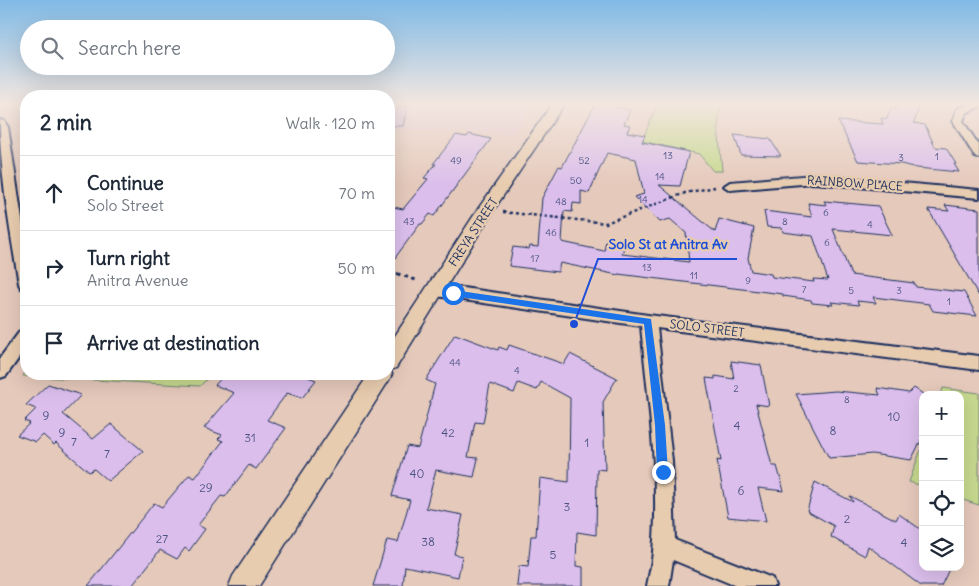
<!DOCTYPE html>
<html lang="en">
<head>
<meta charset="utf-8">
<style>
  :root { --surface:#fff; --page:#f6f6f7; --text:#1f2937; --muted:#747a83; --line:#e0e1e3 }
  body { margin:0; font-family:Delius,sans-serif; background:var(--page); color:var(--text) }
  .controls { position:absolute; right:15px; bottom:15px; display:grid; overflow:hidden; border-radius:10px; box-shadow:0 5px 20px #0002 }
  .controls button { width:45px; height:45px; display:grid; place-items:center; padding:0; border:0; border-bottom:1px solid var(--line); background:var(--surface); color:var(--text); font:25px sans-serif }
  .stop { position:absolute; width:15px; height:15px; margin:-11px; border:4px solid #1a73e8; border-radius:50%; background:#fff }
  .stop.end { background:#1a73e8; border-color:#fff; box-shadow:0 1px 5px #0008 }
  .list { margin:0; padding:0; list-style:none }
  h2 { display:flex; justify-content:space-between; align-items:center; height:65px; margin:0; padding:0 20px; font-size:21px }
  h2 small { font-size:16px; font-weight:400; color:var(--muted) }
  .list li { display:grid; grid-template-columns:32px 1fr auto; gap:15px; align-items:center; box-sizing:border-box; height:75px; padding:0 20px; border-top:1px solid var(--line) }
  .list b { display:block; font-size:19px; white-space:nowrap }
  .list p { margin:0; font-size:16px; white-space:nowrap; color:var(--muted) }
  .list em { font-size:16px; font-style:normal; color:var(--muted) }
  .icon { flex:none; width:28px; height:28px; fill:none; stroke:currentColor; stroke-width:2; stroke-linecap:round; stroke-linejoin:round }
  .map { position:relative; flex:none; width:979px; height:586px; overflow:hidden }
  .search { position:absolute; background:var(--surface); box-shadow:0 5px 20px #0002; left:20px; top:20px; width:375px; height:55px; display:flex; align-items:center; gap:12px; box-sizing:border-box; padding:0 18px; border-radius:28px; color:var(--muted); font-size:19px }
  .panel { position:absolute; background:var(--surface); box-shadow:0 5px 20px #0002; left:20px; top:90px; width:375px; height:290px; border-radius:20px }
  .map>svg:first-child { display:block }
  .built { fill:#e2c6ca }
  .green { fill:#c6d98e; stroke:#708476 }
  .building { fill:#dbbeec; stroke:#1b2f5e; fill-rule:evenodd }
  .lines { fill:none; stroke-linecap:round; stroke-linejoin:round }
  .minor-casing { stroke:#1b2f5e; stroke-width:4 }
  .tertiary-casing { stroke:#1b2f5e; stroke-width:3 }
  .path-far1 { stroke:#1b2f5e; stroke-width:2.5; stroke-dasharray:3 3; stroke-linecap:butt }
  .path { stroke:#1b2f5e; stroke-width:3; stroke-dasharray:4 4; stroke-linecap:butt }
  .minor { fill:#e8ccaf; fill-rule:evenodd }
  .tertiary { fill:#e8ccaf; fill-rule:evenodd }
  .route { fill:#1a73e8 }
  .labels { text-anchor:middle; dominant-baseline:central; stroke-width:4.5; stroke-linejoin:round; paint-order:stroke }
  .number-label { font-size:10px; fill:#4b5382 }
  .street-label { font-size:12px; fill:#1b2f5e; stroke:#e8ccaf }
  .near-number-label { font-size:12px; fill:#4b5382 }
  .leader { fill:none; stroke:#1d4ed8; stroke-width:2 }
  .callout-dot { fill:#1d4ed8; stroke:#e8ccaf; stroke-width:2 }
  .callout-label { font-size:14px; text-anchor:middle; font-weight:bold; fill:#1d4ed8; stroke:#e8ccaf; stroke-width:4.5; stroke-linejoin:round; paint-order:stroke }
</style>
</head>
<body>
<div class="map">
<svg width="979" height="586" viewBox="0 0 979 586">
  <rect width="100%" height="100%" fill="#e5c9bb"/>
  <filter id="ink" filterUnits="userSpaceOnUse"><feTurbulence type="fractalNoise" baseFrequency=".02" numOctaves="2"/><feDisplacementMap in="SourceGraphic" scale="10" xChannelSelector="R" yChannelSelector="G"/><feConvolveMatrix kernelMatrix="1 2 1 2 8 2 1 2 1" color-interpolation-filters="sRGB"/></filter>
  <g filter="url(#ink)">
    <path class="built" d="M389,103H535L513,134L389,130Z"/>
    <g class="green">
      <path d="M658,103H721L718,126L722,171H713L699,154L642,141Z"/>
      <path d="M26,371V374H212L200,386L23,376Z"/>
      <path d="M943,388L979,393V505L960,499V395H941Z"/>
      <path d="M923,444V486L909,482Z"/>
    </g>
    <g class="building">
      <path d="M389,103H408L403,126H389Z"/>
      <path d="M596,103H619L616,107L630,110L624,124L630,125L627,132L645,135L642,142L689,152L680,186L659,185L715,232L719,219L754,228L748,258L751,271L771,274L772,277L814,282L813,279L828,280L813,236L783,232L782,228L767,227L764,211L812,217L808,203L826,205L824,201L878,206L892,235L833,229L851,275L914,283L916,287L964,292L977,316L933,311L929,304L873,297L876,303L857,301L859,305L831,302L833,305L812,303L811,300L783,296V294L618,274V275L560,263L558,272L509,266L513,247L529,249L530,246L538,247L542,198L559,166L562,167ZM607,153L636,159L644,194L634,197L660,222L670,219L686,233L689,262L622,254L625,244L606,241L604,251L562,242L564,211L572,212L573,203L581,204V191L589,193Z"/>
      <path d="M899,103L919,106L914,123L925,125L935,147L946,148L956,164H954L959,172L917,168L901,164L858,161L838,121L883,124L881,118L887,119L891,107L896,109Z"/>
      <path d="M469,134L491,139L434,216L430,214L422,224H420L389,266V206L403,209L428,179L424,178L436,164H433L456,135L467,137Z"/>
      <path d="M734,135L770,139L781,156L741,155Z"/>
      <path d="M945,205L979,209V296L928,209L949,211Z"/>
      <path d="M455,334L498,350L499,347L507,350L509,345L564,364L570,354L617,378L603,402L605,470L597,469L596,535L577,532L576,566L583,567V586H517L519,566L528,567L531,536H536L540,478L569,482L570,398L541,382L537,390L518,383L514,393L490,384L483,423L475,422L468,457L478,458L474,477L436,470L426,508L463,515L454,554L462,556L458,577L405,566L403,586H373L387,540L398,542L410,500L392,496L407,446L418,448L435,384L426,380Z"/>
      <path d="M731,361L761,365L769,406L756,404L772,466H777L784,491L758,488L766,521L728,517L717,460L721,461L706,378L715,379V376L734,379Z"/>
      <path d="M225,374H300L316,380L302,398L287,393L267,420L286,428L256,469L249,465L225,497L221,496L198,525L205,529L189,551L185,548L177,559L160,550L132,586H88L154,503L162,507L189,475L195,478L223,441L218,439L222,435L204,428L234,393L215,385Z"/>
      <path d="M48,384L81,395L63,414L93,439L111,424L143,451L108,481L94,469L89,472L56,443L54,445L43,435L36,442L17,435L30,423L24,421L36,409L26,405Z"/>
      <path d="M877,388L909,393L914,388L923,394V437L911,460L872,454L829,458L796,394L836,391L880,395Z"/>
      <path d="M815,482L853,502L850,496L896,520L899,514L923,531V567H950L941,586H921L868,546L865,556L831,537L834,526L807,511Z"/>
    </g>
    <g class="lines">
      <defs>
        <g id="minor">
          <path d="M971,103H979V107L966,113L963,121L979,146V158L975,157L953,121L957,109Z"/>
          <path d="M0,120L4,121L8,127L26,246V289L21,288L19,284C10,230 0,175 0,120Z"/>
          <path d="M814,175L979,190V198L814,183L730,190L724,186L730,182Z"/>
          <path d="M436,284L648,315L979,356V370L657,328L672,461L675,540L772,578L775,586H736L673,560L669,586H647C649,575 652,563 653,552C660,477 648,400 641,326L436,296L431,294L429,290L431,286Z"/>
          <path d="M26,330V348L6,376L0,378V358L20,331Z"/>
        </g>
        <path id="tertiary" d="M553,103H565L493,211L396,368L390,370L392,374L389,380L259,586H229L233,576L369,374H389V345L480,206Z"/>
      </defs>
      <use href="#minor" class="minor-casing"/>
      <use href="#tertiary" class="tertiary-casing"/>
      <path class="path-far1" d="M503,212L606,223L685,193L715,187"/>
      <path class="path" d="M389,271L416,280"/>
      <use href="#minor" class="minor"/>
      <use href="#tertiary" class="tertiary"/>
    </g>
  </g>
  <linearGradient id="sky" x2="0" y2="1"><stop stop-color="#80bae6"/><stop offset="0.56" stop-color="#f3e7e0"/><stop offset="1" stop-color="#f3e7e0" stop-opacity="0"/></linearGradient>
  <rect width="979" height="185" fill="url(#sky)"/>
  <path class="route" d="M453,290L651,319L665,425L668,472L666,476H659L657,472L655,425L644,324L453,296L449,293Z"/>
  <g class="labels">
    <g class="number-label">
      <text x="668" y="155">13</text>
      <text x="937" y="156">1</text>
      <text x="901" y="157">3</text>
      <text x="456" y="160">49</text>
      <text x="584" y="160">52</text>
      <text x="660" y="176">14</text>
      <text x="576" y="180">50</text>
      <text x="643" y="199">14</text>
      <text x="561" y="201">48</text>
      <text x="826" y="212">6</text>
      <text x="409" y="221">43</text>
      <text x="785" y="221">8</text>
      <text x="870" y="224">4</text>
      <text x="551" y="232">46</text>
      <text x="827" y="242">6</text>
      <text x="535" y="258">17</text>
      <text x="647" y="267">13</text>
      <text x="694" y="275">11</text>
      <text x="748" y="280">9</text>
      <text x="804" y="289">7</text>
      <text x="851" y="290">5</text>
      <text x="899" y="290">3</text>
      <text x="949" y="301">1</text>
      <text x="455" y="362">44</text>
      <text x="517" y="370">4</text>
      <text x="736" y="388">2</text>
      <text x="847" y="399">8</text>
    </g>
    <g class="street-label">
      <text transform="translate(855 183) rotate(4)">RAINBOW PLACE</text>
      <text transform="translate(473 232) rotate(-57)">FREYA STREET</text>
      <text transform="translate(707 328) rotate(7)">SOLO STREET</text>
    </g>
    <g class="near-number-label">
      <text x="46" y="415">9</text>
      <text x="894" y="416">10</text>
      <text x="737" y="425">4</text>
      <text x="833" y="430">8</text>
      <text x="62" y="432">9</text>
      <text x="448" y="432">42</text>
      <text x="250" y="437">31</text>
      <text x="74" y="441">7</text>
      <text x="587" y="442">1</text>
      <text x="107" y="453">7</text>
      <text x="417" y="473">40</text>
      <text x="206" y="487">29</text>
      <text x="741" y="490">6</text>
      <text x="567" y="506">3</text>
      <text x="847" y="518">2</text>
      <text x="162" y="538">27</text>
      <text x="428" y="541">38</text>
      <text x="904" y="542">4</text>
      <text x="553" y="554">5</text>
    </g>
  </g>
  <path class="leader" d="M574 324L598 259H737"/>
  <circle class="callout-dot" cx="574" cy="324" r="5"/>
  <g class="callout-label">
    <text x="668" y="249">Solo St at Anitra Av</text>
  </g>
</svg>
<div class="controls">
<button>+</button>
<button>−</button>
<button><svg class="icon" aria-label="locate" viewBox="0 0 24 24"><circle cx="12" cy="12" r="6"/><path d="M12 2v4M12 18v4M2 12h4M18 12h4"/></svg></button>
<button><svg class="icon" aria-label="layers" viewBox="0 0 24 24"><path d="M12 4l9 5-9 5-9-5zM3 14l9 5 9-5"/></svg></button>
</div>
<div class="stop" style="left:453px;top:293px"></div>
<div class="stop end" style="left:663px;top:472px"></div>
<div class="search"><svg class="icon" aria-label="search" viewBox="0 0 24 24"><circle cx="10" cy="10" r="6"/><path d="M15 15l6 6"/></svg>Search here</div>
<section class="panel">
<h2>2 min<small>Walk · 120 m</small></h2>
<ul class="list">
<li><svg class="icon" aria-label="ahead" viewBox="0 0 24 24"><path d="M12 20V5M6 11l6-6 6 6"/></svg><div><b>Continue</b><p>Solo Street</p></div><em>70 m</em></li>
<li><svg class="icon" aria-label="right" viewBox="0 0 24 24"><path d="M7 20v-9h11M14 6l5 5-5 5"/></svg><div><b>Turn right</b><p>Anitra Avenue</p></div><em>50 m</em></li>
<li><svg class="icon" aria-label="arrive" viewBox="0 0 24 24"><path d="M6 21V4h12l-3 4 3 4H6"/></svg><div><b>Arrive at destination</b></div></li>
</ul>
</section>
</div>
</body>
</html>
